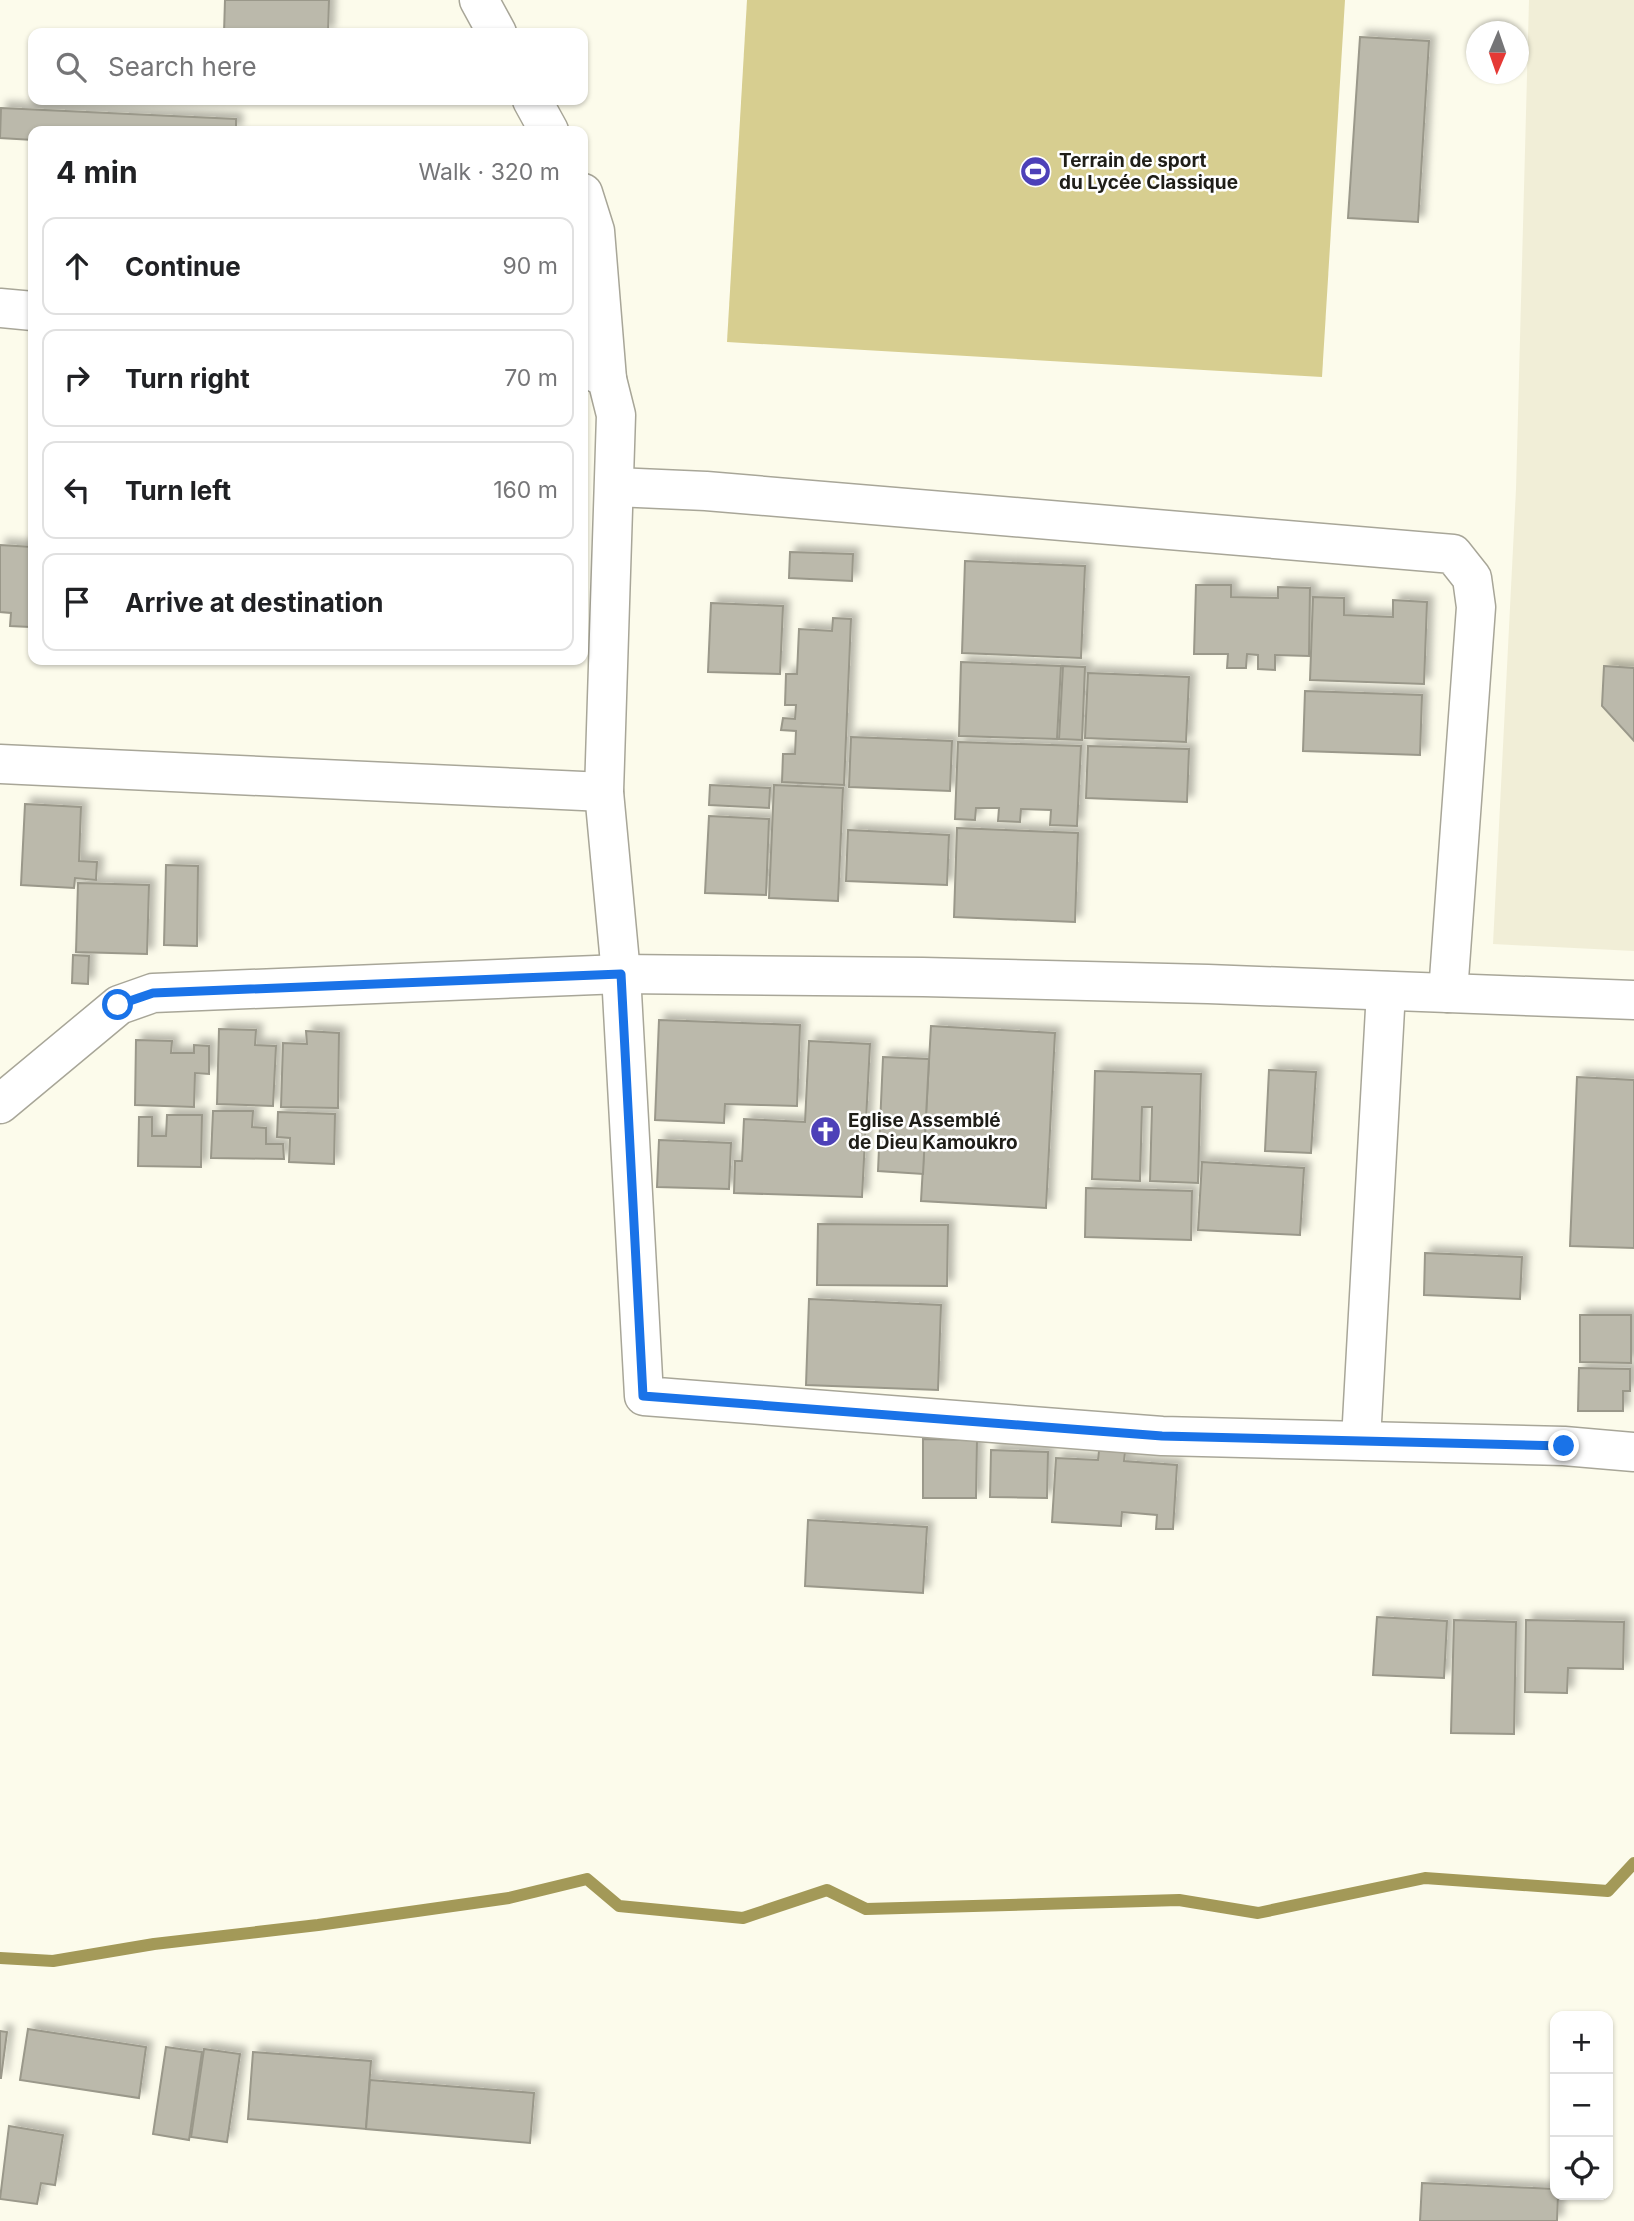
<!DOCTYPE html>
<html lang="en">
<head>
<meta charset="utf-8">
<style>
  :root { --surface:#fff; --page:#f2f2f2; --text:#202124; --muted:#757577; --line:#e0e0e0 }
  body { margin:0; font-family:Inter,sans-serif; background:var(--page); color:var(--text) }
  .controls { position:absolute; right:21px; bottom:21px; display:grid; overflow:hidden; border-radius:14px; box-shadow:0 2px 5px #0004 }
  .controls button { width:63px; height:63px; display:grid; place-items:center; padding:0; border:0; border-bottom:2px solid var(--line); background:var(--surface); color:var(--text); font:35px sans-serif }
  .compass { position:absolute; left:1466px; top:21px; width:63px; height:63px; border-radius:50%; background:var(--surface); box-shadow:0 2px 5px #0004; rotate:182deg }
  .stop { position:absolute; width:21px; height:21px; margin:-16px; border:5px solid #1a73e8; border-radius:50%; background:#fff }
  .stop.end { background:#1a73e8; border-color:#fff; box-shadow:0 2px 7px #0008 }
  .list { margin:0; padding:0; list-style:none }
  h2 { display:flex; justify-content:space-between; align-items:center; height:91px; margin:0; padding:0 28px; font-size:30px }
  h2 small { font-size:23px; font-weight:400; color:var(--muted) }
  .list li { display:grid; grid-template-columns:46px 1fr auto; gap:21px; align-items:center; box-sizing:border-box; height:98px; margin:0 14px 14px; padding:0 14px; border:2px solid var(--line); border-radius:14px }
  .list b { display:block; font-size:26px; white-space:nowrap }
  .list em { font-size:23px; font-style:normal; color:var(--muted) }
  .icon { flex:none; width:38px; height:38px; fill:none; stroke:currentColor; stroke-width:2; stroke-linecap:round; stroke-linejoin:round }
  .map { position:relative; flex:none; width:1634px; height:2221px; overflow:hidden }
  .search { position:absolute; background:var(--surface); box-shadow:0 2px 5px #0004; left:28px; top:28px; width:560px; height:77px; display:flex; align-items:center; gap:18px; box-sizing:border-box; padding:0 24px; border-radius:14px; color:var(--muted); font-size:26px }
  .panel { position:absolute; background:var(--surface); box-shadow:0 2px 5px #0004; left:28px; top:126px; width:560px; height:539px; border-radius:14px }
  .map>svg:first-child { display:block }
  .built { fill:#f1eed7 }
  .green { fill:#d7ce90 }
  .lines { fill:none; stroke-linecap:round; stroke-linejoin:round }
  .stream { stroke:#a39958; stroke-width:12 }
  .building { fill:#bbb9ab; stroke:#9a988a; stroke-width:2; filter:url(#shadow) }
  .minor-casing { stroke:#a8a698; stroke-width:41 }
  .minor { stroke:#fff; stroke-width:38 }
  .route { stroke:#1a73e8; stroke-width:9 }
  .labels { text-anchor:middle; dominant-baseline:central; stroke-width:5; stroke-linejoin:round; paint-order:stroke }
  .poi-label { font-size:19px; font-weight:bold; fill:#1f1e18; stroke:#fff; text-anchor:start }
</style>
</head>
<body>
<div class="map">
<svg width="1634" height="2221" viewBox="0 0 1634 2221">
  <defs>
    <filter id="shadow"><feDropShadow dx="6" dy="-6" stdDeviation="3.5" flood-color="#0004"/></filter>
  </defs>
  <rect width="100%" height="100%" fill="#fcfbeb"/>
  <path class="built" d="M1529,0H1634V951L1493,944L1516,489Z"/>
  <path class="green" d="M747,0H1345L1322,377L727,342Z"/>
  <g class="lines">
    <path class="stream" d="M0,1958L53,1961L154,1944L318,1925L509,1898L587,1879L619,1906L743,1918L827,1890L866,1909L1179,1900L1258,1913L1425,1878L1608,1891L1634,1863"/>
  </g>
  <g class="building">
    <path d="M225,0H329L328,33H224Z"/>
    <path d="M1360,37L1429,41L1418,222L1348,218Z"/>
    <path d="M1,108L236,119V131H33V140L0,138Z"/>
    <path d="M0,545L33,547V615H31L30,627L10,626L11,613L0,612Z"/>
    <path d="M790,552L853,554L852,581L789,578Z"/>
    <path d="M965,561L1085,566L1081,658L962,653Z"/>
    <path d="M1196,585H1231V597L1278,598V587L1310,588L1309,656L1275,655V670L1258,669V655L1247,654L1246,668H1227L1228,654H1194Z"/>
    <path d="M1313,597L1344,598V615L1393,617V600L1427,602L1424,684L1310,680Z"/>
    <path d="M711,603L783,606L780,674L708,672Z"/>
    <path d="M833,618L851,619L844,785L782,782L783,754H795L796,731L781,730L783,718L795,719L796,705H785L786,674H797L799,629L832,631Z"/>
    <path d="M961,662L1061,666L1057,739L959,736Z"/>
    <path d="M1063,666L1085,667L1082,740L1059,739Z"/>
    <path d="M1604,666L1634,668V741L1602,706Z"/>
    <path d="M1088,673L1189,677L1186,742L1085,738Z"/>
    <path d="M1305,691L1422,695L1420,755L1303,751Z"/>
    <path d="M851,737L952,741L950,791L849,787Z"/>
    <path d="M958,742L1081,746L1077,826L1050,825L1051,810L1021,809L1020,822L998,821L999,808H976L975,820L955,819Z"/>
    <path d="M1088,746L1189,749L1187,802L1086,798Z"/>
    <path d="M710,785L770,788L769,808L709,805Z"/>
    <path d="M774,785L843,788L838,901L769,898Z"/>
    <path d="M25,804L81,807L79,861L97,862L96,880L75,878L74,888L21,885Z"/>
    <path d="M709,816L769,819L766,895L705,893Z"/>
    <path d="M957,828L1078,833L1075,922L954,917Z"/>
    <path d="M848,830L949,835L947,885L846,881Z"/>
    <path d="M166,865L198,866L197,946L164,945Z"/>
    <path d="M78,883L149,885L147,954L76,952Z"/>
    <path d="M73,955L89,956L88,984L72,983Z"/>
    <path d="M659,1020L800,1025L797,1106L725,1104L724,1123L655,1120Z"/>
    <path d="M931,1026L1055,1033L1046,1208L921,1201Z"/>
    <path d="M219,1029L256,1030L255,1045L276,1046L273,1106L217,1104Z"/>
    <path d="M306,1031L339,1033L338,1108L281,1107L283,1043L307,1044Z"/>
    <path d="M136,1040L172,1041L171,1053H194V1045L209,1046V1074L195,1073L194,1107L135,1105Z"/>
    <path d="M809,1041L870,1044L862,1197L734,1193L735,1161H742L744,1119L805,1122Z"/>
    <path d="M883,1057L929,1059L923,1174L878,1171Z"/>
    <path d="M1269,1070L1316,1072L1311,1153L1265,1151Z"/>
    <path d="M1095,1071L1201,1074L1198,1183L1150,1181L1152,1107H1142L1140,1181L1092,1179Z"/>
    <path d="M1577,1077L1634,1080V1248L1570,1246Z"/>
    <path d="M213,1111H253L252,1127L266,1128V1144H283L284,1159L211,1158Z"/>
    <path d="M278,1112L335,1114L334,1164L289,1162L290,1138L277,1137Z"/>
    <path d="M167,1115H202L201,1167L138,1166L139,1117H152V1136H166Z"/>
    <path d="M659,1140L731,1143L729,1189L657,1187Z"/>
    <path d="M1202,1162L1304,1168L1300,1235L1198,1230Z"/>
    <path d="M1086,1188L1192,1191L1191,1240L1085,1237Z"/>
    <path d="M818,1224L948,1225L947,1286L817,1285Z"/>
    <path d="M1425,1253L1522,1257L1520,1299L1424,1295Z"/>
    <path d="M809,1299L941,1305L938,1390L806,1385Z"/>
    <path d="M1580,1315H1631V1363L1580,1362Z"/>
    <path d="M1579,1368L1630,1369V1391H1623V1411H1578Z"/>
    <path d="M923,1439L977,1440L976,1498H923Z"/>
    <path d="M991,1450L1048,1452L1047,1498L990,1497Z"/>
    <path d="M1099,1450L1125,1452L1124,1461L1177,1465L1173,1529H1156L1157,1515L1122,1512L1121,1526L1052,1522L1056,1458L1098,1460Z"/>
    <path d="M808,1520L927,1527L923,1593L805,1586Z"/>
    <path d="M1377,1617L1447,1621L1444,1678L1373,1675Z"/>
    <path d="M1454,1620L1516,1622L1514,1734L1451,1733Z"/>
    <path d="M1526,1620L1624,1622L1623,1669L1568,1668L1567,1693L1525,1692Z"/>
    <path d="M28,2029L146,2047L139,2098L20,2080Z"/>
    <path d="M0,2031L7,2032L1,2078H0Z"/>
    <path d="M166,2047L202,2052L189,2140L153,2134Z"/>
    <path d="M204,2049L240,2054L227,2142L191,2137Z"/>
    <path d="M253,2052L371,2061L366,2129L248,2119Z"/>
    <path d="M370,2080L534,2093L530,2143L366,2129Z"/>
    <path d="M9,2126L63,2135L55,2185L41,2183L37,2204L0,2199Z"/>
    <path d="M1422,2183L1555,2189V2195H1558L1557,2221H1420Z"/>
  </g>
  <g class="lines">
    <defs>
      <g id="minor">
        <path d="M479,0L497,33"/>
        <path d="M532,100L549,131"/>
        <path d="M583,193L595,231L607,379"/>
        <path d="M0,308L33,311"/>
        <path d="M583,365L607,379L616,415L604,792L621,974L644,1396L1162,1436L1564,1446L1634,1452"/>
        <path d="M615,487L706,491L1453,554L1472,578L1476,607L1448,993"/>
        <path d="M0,764L604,792"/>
        <path d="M0,1104L119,1005L153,993L621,974L923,977L1208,984L1634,1000"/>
        <path d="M1361,1440L1386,991"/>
      </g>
    </defs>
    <use href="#minor" class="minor-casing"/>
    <use href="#minor" class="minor"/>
  </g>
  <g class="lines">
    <path class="route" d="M118,1005L153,993L621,974L643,1396L1162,1436L1564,1446"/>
  </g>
  <defs>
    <symbol id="stadium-disc" viewBox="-11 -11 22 22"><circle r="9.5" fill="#4d41b8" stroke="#fff"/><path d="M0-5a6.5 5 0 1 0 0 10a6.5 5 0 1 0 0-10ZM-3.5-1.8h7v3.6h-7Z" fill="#fff"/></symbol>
    <symbol id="church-disc" viewBox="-11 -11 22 22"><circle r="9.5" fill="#4d41b8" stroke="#fff"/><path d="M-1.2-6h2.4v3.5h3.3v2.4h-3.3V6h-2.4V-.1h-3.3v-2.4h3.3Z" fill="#fff"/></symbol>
  </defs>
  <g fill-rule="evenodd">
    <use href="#stadium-disc" x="1018" y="154" width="35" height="35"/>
    <use href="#church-disc" x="808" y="1114" width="35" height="35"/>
  </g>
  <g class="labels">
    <g class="poi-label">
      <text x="1059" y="160">Terrain de sport<tspan x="1059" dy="22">du Lycée Classique</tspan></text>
      <text x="848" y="1120">Eglise Assemblé<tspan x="848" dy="22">de Dieu Kamoukro</tspan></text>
    </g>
  </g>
</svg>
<div class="controls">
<button>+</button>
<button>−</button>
<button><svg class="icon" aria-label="locate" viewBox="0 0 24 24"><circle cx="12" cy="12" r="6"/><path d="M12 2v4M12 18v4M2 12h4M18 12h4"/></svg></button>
</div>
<svg class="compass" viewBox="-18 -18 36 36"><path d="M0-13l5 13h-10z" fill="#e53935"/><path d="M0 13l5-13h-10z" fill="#757577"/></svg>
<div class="stop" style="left:118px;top:1005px"></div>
<div class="stop end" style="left:1564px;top:1446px"></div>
<div class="search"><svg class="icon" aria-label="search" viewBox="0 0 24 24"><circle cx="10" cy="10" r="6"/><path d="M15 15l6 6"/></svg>Search here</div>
<section class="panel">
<h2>4 min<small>Walk · 320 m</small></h2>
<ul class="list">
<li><svg class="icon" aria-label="ahead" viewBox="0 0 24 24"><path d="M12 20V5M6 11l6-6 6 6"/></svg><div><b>Continue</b></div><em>90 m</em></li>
<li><svg class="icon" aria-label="right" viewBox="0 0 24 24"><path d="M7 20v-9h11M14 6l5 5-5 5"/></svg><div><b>Turn right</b></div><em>70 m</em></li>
<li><svg class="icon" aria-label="left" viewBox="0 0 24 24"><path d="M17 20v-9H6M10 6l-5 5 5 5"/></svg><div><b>Turn left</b></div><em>160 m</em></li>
<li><svg class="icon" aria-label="arrive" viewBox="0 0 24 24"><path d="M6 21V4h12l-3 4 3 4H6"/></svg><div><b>Arrive at destination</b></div></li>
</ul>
</section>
</div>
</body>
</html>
